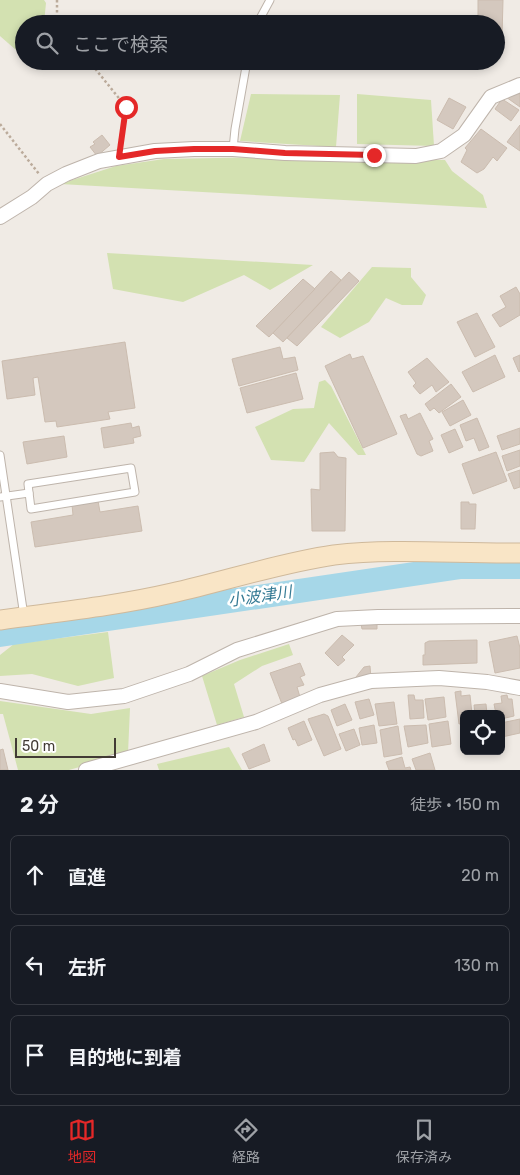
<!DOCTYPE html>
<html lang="ja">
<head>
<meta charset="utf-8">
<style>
  :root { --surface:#171b24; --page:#242831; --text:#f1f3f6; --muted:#9ea1a6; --line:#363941; --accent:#e42828 }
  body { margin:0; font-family:Rubik,"Noto Sans JP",sans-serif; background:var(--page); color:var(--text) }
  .controls { position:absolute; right:15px; bottom:15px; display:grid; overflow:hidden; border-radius:8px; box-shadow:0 2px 8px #0003 }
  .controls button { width:45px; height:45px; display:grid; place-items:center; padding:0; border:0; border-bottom:1px solid var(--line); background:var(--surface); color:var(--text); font:25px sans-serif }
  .scale { position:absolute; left:15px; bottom:12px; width:101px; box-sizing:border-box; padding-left:5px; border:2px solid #423b35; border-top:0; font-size:14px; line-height:18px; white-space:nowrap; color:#423b35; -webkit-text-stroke:4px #fff; paint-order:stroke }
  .stop { position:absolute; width:15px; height:15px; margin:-11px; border:4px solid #e42828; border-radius:50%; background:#fff }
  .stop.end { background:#e42828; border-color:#fff; box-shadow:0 1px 5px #0008 }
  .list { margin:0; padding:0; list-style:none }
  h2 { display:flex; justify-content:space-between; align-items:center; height:65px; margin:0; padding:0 20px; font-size:21px }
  h2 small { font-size:16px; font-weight:400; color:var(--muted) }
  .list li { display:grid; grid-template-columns:32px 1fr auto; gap:15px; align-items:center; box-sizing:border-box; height:80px; margin:0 10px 10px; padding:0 10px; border:1px solid var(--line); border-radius:8px }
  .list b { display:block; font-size:19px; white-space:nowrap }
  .list em { font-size:16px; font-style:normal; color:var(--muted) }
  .icon { flex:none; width:28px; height:28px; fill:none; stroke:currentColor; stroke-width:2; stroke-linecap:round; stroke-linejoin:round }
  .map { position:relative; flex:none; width:520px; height:770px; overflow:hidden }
  .search { position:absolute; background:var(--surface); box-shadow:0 2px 8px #0003; left:15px; right:15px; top:15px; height:55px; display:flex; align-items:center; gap:12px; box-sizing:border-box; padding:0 18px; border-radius:28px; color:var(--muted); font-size:19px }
  .sheet { height:335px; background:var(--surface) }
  nav { display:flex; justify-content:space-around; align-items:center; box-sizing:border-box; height:70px; border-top:1px solid var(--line); background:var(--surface); font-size:14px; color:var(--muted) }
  nav a { display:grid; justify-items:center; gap:2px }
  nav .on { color:var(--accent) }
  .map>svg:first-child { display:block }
  .green { fill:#d3e1b1 }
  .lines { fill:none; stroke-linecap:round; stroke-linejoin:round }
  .river { stroke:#a6d7e8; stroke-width:24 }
  .building { fill:#d4c8be; stroke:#cbbcaf }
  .lane-casing { stroke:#beb4ab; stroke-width:9 }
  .street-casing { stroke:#beb4ab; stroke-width:16 }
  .secondary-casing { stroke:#cfb99b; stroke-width:21 }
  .path { stroke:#bbab9b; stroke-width:2.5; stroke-dasharray:2.5 2.5; stroke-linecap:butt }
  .lane { stroke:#fff; stroke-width:7 }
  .street { stroke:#fff; stroke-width:14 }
  .secondary { stroke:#f9e5c6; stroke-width:19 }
  .route { stroke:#e42828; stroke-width:6 }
  .labels { text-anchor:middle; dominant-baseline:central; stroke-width:5; stroke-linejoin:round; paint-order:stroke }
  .water-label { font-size:16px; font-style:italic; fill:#357a94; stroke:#fff }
</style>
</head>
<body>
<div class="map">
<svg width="520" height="770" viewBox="0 0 520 770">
  <rect width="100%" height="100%" fill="#f0ebe5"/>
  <g class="green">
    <path d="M0,0H44L46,3L44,23L24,24V42L16,50L0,36Z"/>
    <path d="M251,94L340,95L336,147L240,141Z"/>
    <path d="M357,94L431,100L434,146L357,144Z"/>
    <path d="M272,157L445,160L452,171L483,195L487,208L60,184L116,166L164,159Z"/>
    <path d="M107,253L313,265L270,290L244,275L183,302L113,289Z"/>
    <path d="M372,267L411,268V277L426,295L422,305H402L386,298L369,322L340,338L321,327Z"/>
    <path d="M325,380L331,386L366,455H358L329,423L304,462L271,460L255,427L293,409L314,408L319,382Z"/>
    <path d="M108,632L114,678L78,686L32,674L0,676V655L14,644Z"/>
    <path d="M289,644L293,655L262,666L234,684L244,717L217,725L202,676L240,660Z"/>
    <path d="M0,701L91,714L130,708L128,753L69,770H18L3,714H0Z"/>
    <path d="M229,747L242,770H159L157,764Z"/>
  </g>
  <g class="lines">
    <path class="river" d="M0,635L461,567H520"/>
  </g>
  <g class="building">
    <path d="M478,0H503L502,37H496V24H478Z"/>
    <path d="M520,88V107L506,97Z"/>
    <path d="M449,98L466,107L453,129L437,120Z"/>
    <path d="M502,99L519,110L511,121L495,109Z"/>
    <path d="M520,125V151L507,142Z"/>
    <path d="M481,129L507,148L497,161L493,157L484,169L477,173L461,162L467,150L465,148Z"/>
    <path d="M102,135L110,145L97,156L90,147L95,144L93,142Z"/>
    <path d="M331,271L341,280L283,342L273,333Z"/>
    <path d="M349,272L359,281L297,346L287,338Z"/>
    <path d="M303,279L315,289L269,337L256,326Z"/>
    <path d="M516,287L520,294V315L500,327L492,315L506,307L500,296Z"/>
    <path d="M477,313L495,347L475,357L457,322Z"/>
    <path d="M125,342L135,408L108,412L110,419L57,427L56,421L45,422L38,377L33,378L35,395L7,399L2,361Z"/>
    <path d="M280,347L283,359L295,357L298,370L239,386L232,359Z"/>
    <path d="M350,354L352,359L363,356L397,434L363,448L325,366Z"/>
    <path d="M495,355L505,377L473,392L462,372Z"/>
    <path d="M520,355V371L519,372L513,358Z"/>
    <path d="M427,358L449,382L436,392L432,385L420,394L413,386L416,383L408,372Z"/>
    <path d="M296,373L303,399L247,413L240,388Z"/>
    <path d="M451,384L461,397L439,413L434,408L430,411L425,404Z"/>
    <path d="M463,400L471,415L450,426L442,412Z"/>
    <path d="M420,413L433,439L429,441L433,451L421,456L417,454L400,416L406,414L408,419Z"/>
    <path d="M477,418L489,447L479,451L474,438L466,441L460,425Z"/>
    <path d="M131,423L132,428L139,426L141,436L133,438L134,443L104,448L101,428Z"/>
    <path d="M520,428V444L502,450L497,436Z"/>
    <path d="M455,429L463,447L449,453L441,435Z"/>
    <path d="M64,436L67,457L27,464L23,442Z"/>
    <path d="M520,450V466L507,471L502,456Z"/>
    <path d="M334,452L338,457L346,458L345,531H312L311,489L320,490V453Z"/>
    <path d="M496,452L507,481L473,494L462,464Z"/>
    <path d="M520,470V487L514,489L508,474Z"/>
    <path d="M98,501L100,512L138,506L142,531L35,547L31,522L73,515L72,505Z"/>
    <path d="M461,502H469V504H476L475,529H461Z"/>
    <path d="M377,623V629H362L361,624Z"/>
    <path d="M342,635L354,645L342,657L345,660L338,666L325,653Z"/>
    <path d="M517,636L520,648V668L495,673L489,642Z"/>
    <path d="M477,640V663L423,665V655H425V643L429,641Z"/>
    <path d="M300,663L305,675L300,677L304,685L297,687L300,697L282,704L270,673Z"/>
    <path d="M370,666L371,679L357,681L356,677L364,667Z"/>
    <path d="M461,691V696L470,695L472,714H464V723L459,724L455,692Z"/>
    <path d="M408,695H414L415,700H423L424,718L410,719Z"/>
    <path d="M507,695L508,699H512L514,716L501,719V714H496L494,704L502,703L501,696Z"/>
    <path d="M444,697L446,717L428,720L425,699Z"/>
    <path d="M369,699L374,715L360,719L355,702Z"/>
    <path d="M394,702L397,724L379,726L375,704Z"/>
    <path d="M345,704L352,720L337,726L331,710Z"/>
    <path d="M486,704L487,714H475L474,705Z"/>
    <path d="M324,714L328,716L341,749L324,756L308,719Z"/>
    <path d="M520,719V733L502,737L501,723Z"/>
    <path d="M304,721L312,740L298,746L295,739L293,740L288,728Z"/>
    <path d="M448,721L451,744L432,747L429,724Z"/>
    <path d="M374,725L377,743L362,745L359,728Z"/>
    <path d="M426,725L428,743L408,747L404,726Z"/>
    <path d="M398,726L402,754L384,757L380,730Z"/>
    <path d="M354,729L360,745L346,751L339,734Z"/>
    <path d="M264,744L270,761L249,769L242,754Z"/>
    <path d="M3,749L8,770H0V750Z"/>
    <path d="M430,753L435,770H416L412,759Z"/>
    <path d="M402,757L405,768L410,767L411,770H389L386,762Z"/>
  </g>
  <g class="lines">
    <defs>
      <g id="lane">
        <path d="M257,24L270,0"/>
        <path d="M233,149L235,129L247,61"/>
        <path d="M0,455L24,616"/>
        <path d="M131,468L135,492L31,509L28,484Z"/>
        <path d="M0,497L29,493"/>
      </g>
      <g id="street">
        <path d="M0,217L32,197L47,184L66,174L99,161L155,151L194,149H233L285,153L416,156L441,151L464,135L491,97L520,85"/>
        <path d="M0,691L68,702L124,696L189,674L237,650L337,619L378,617L520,616"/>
        <path d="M86,770L256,722L320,695L371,681L439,678L487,682L520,688"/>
      </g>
      <path id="secondary" d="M0,620C57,612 116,606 172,593C226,581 279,563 334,555C396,548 458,554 520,553"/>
    </defs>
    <use href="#lane" class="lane-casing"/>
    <use href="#street" class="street-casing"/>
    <use href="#secondary" class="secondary-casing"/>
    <g class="path">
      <path d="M57,0V22L58,24"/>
      <path d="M89,61L126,107L119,145"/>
      <path d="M0,124L39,174"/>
    </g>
    <use href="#lane" class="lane"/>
    <use href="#street" class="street"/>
    <use href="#secondary" class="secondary"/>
  </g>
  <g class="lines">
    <path class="route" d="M126,107L119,157L155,151L194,149H233L285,153L374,155"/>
  </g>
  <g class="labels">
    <g class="water-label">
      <text transform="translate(260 596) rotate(-8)">小波津川</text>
    </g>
  </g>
</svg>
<div class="controls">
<button><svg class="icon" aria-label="locate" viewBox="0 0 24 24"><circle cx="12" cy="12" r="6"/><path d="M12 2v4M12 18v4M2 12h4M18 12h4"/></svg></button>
</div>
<div class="scale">50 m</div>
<div class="stop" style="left:126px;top:107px"></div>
<div class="stop end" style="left:374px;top:155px"></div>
<div class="search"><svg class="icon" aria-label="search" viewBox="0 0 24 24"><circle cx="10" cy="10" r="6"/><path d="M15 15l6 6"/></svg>ここで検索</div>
</div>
<section class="sheet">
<h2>2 分<small>徒歩 · 150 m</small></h2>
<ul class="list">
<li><svg class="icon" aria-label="ahead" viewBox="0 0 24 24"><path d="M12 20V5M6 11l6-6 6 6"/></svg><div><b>直進</b></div><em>20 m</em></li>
<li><svg class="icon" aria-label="left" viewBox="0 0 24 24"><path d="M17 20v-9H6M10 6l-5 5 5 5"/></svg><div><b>左折</b></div><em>130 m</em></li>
<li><svg class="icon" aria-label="arrive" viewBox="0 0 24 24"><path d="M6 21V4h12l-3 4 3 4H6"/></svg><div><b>目的地に到着</b></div></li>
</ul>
</section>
<nav>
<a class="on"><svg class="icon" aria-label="map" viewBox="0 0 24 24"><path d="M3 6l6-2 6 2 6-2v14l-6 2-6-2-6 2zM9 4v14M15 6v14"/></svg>地図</a>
<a><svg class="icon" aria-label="directions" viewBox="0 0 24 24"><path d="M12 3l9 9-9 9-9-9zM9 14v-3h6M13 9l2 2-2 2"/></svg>経路</a>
<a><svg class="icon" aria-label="saved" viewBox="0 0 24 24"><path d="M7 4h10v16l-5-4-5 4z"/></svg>保存済み</a>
</nav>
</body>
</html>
